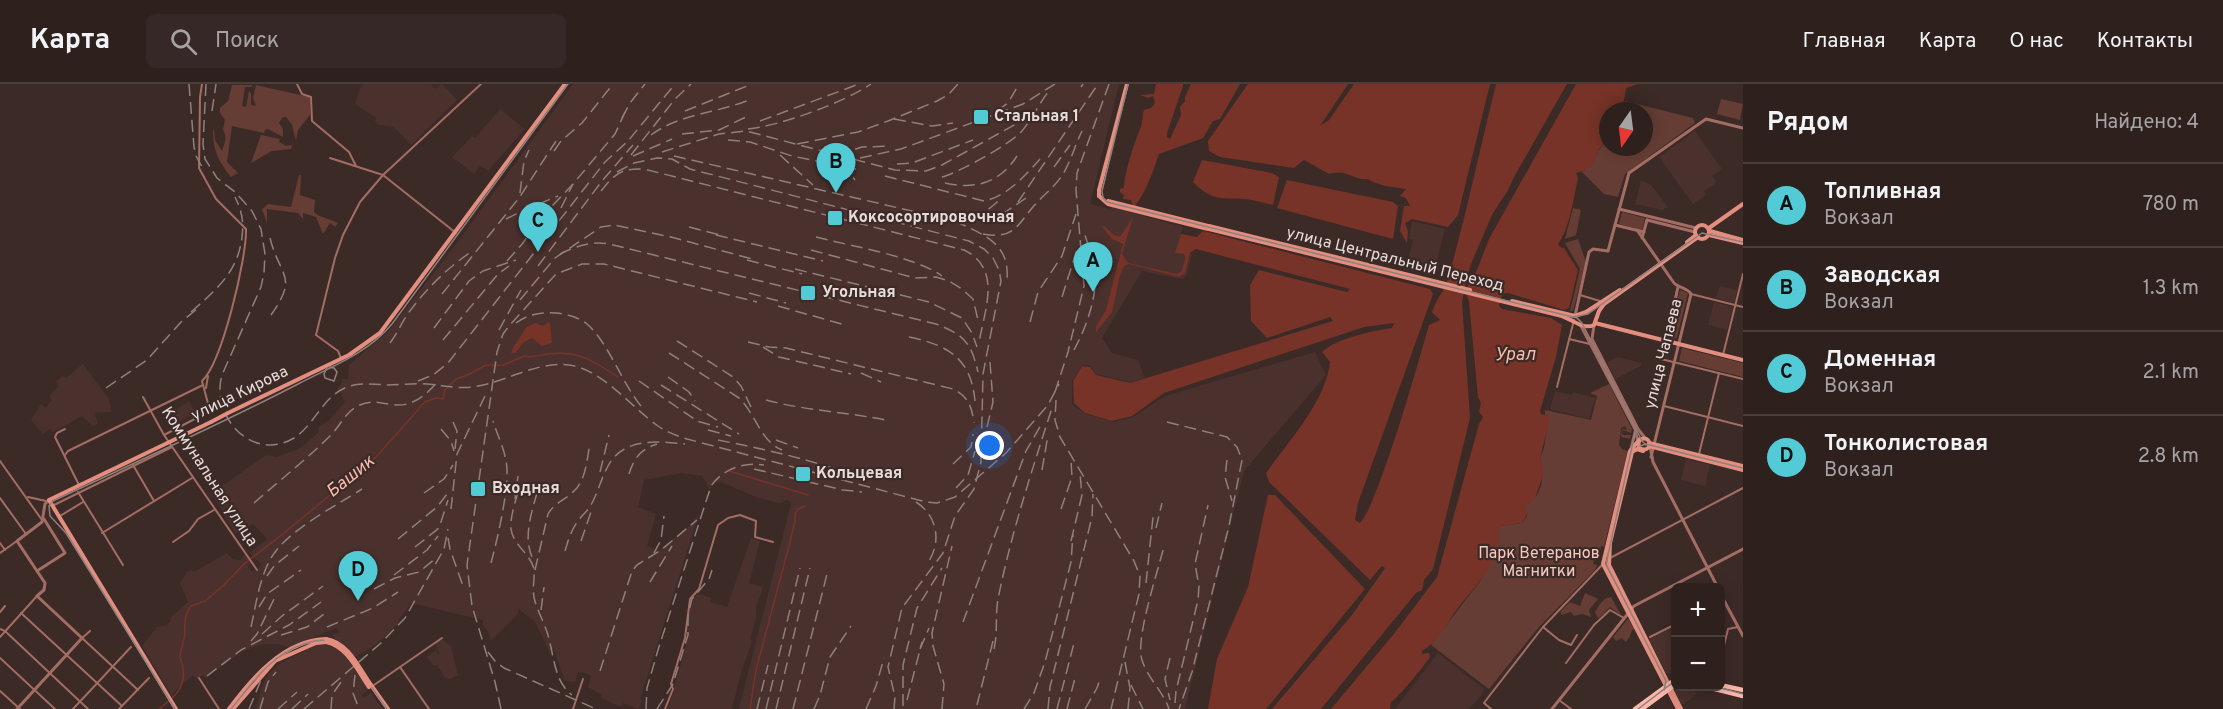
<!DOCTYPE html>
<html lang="ru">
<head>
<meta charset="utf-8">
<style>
  :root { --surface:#2d201d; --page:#352826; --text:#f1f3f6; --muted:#a7a3a4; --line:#483e3b; --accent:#52cbd7 }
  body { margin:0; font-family:Overpass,sans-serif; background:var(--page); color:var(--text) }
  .controls { position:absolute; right:18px; bottom:18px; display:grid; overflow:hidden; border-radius:9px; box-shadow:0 3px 15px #0003 }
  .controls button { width:54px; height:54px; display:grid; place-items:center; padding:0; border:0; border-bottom:2px solid var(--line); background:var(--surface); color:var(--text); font:30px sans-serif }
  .compass { position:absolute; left:1599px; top:18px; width:54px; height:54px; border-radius:50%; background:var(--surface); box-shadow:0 3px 15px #0003; rotate:194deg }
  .you { position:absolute; left:990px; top:362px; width:21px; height:21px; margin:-15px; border:4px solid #fff; border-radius:50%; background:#1a73e8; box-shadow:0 0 0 9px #1a73e833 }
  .badge { display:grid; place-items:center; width:39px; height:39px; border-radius:50%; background:var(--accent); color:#111; font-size:20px; font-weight:700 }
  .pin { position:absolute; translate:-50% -50px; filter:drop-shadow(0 2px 3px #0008) }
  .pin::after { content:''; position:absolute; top:32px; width:21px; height:18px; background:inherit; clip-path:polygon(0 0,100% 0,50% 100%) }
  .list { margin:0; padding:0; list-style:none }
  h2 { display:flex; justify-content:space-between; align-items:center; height:78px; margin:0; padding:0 24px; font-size:26px }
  h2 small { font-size:20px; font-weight:400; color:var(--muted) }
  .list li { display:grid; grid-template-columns:39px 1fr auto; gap:18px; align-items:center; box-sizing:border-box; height:84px; padding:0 24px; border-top:2px solid var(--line) }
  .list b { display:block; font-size:22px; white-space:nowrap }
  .list p { margin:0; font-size:20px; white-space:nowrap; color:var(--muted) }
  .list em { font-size:20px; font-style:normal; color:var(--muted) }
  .icon { flex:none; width:33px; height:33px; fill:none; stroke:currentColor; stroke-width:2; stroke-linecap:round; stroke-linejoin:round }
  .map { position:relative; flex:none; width:1743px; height:625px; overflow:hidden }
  header { display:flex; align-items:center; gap:36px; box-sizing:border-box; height:84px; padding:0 30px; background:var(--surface); border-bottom:2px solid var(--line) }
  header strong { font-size:28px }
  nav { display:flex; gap:33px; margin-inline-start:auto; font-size:21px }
  .search { width:420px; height:54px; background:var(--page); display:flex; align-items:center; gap:15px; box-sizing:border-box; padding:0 21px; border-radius:9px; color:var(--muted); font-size:22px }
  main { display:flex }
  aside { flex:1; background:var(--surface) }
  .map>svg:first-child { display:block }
  .built { fill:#4a312d }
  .green { fill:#653d35 }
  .water { fill:#773328 }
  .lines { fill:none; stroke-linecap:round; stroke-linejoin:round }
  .stream { stroke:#773328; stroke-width:1.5 }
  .minor { stroke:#a36d63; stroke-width:2 }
  .tertiary { stroke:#a36d63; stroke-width:3 }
  .secondary { stroke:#e48e7f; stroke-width:4 }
  .primary { stroke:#fab7aa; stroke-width:4.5 }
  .tram { stroke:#8f807d; stroke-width:1.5 }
  .rail { stroke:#8f807d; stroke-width:1.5; stroke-dasharray:12 6; stroke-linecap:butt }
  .secondary-bridge { stroke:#e48e7f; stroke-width:4 }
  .poi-dot { fill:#52cbd7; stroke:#3c2a27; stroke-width:2 }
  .labels { text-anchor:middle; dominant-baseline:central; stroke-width:4.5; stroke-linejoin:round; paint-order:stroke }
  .poi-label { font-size:16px; font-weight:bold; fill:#e8dcda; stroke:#3c2a27; text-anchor:start }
  .street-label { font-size:16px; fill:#e8dcda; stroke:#3c2a27 }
  .park-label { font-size:16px; fill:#f5c9c1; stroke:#3c2a27 }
  .water-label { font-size:18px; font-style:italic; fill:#fabaad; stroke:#3c2a27 }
</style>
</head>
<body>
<header>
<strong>Карта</strong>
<div class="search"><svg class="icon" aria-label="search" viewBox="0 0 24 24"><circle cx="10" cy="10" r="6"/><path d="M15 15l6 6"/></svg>Поиск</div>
<nav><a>Главная</a><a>Карта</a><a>О нас</a><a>Контакты</a></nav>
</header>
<main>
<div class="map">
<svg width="1743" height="625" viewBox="0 0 1743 625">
  <rect width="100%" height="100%" fill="#3c2a27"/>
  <g class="built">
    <path d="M366,0H431L435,5L442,0L457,16L411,61L394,43L379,41L375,37L376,34L355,20L361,2Z"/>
    <path d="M573,0H1119L1090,120L1110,125L1112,123L1183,143L1177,165L1192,170L1187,190L1182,195L1142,187L1102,254L1112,269L1138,276L1145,294L1130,298L1096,290L1089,281H1082L1072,297V320L1086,330L1114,338L1133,333L1165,312L1315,268L1326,291L1244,387L1185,625H739L791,419L788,416L780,419L758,414L721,398L714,399L710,405L702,392L682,389L644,396L638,423L656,430L647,462L659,466L689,442L699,430L640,615L642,616L639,625L623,619L621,623L601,614L602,611L588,603L591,592L586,589L578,588L575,598L565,597L554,566L549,567L535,538L519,525L517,531L491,557L487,546L483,542V536L411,519L398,537L399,539L387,551L374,562L358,571L354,573L346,562L334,554L333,550L339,548L337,544L288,563L277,560H263L243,567L206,594L203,591L197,595L193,591L176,606L172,612L142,562L157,543L166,541L171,536L170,534L188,518L180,499L187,488L192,486L194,488L227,469L233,475L240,476L245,471L250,478L248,483L251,487H255L259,484L261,480L249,469L267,455L253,440L236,450L211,408L225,400L266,371L277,373L299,365L319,348L318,343L329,336L345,318L337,303L342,300V295H348L349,281L387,249L454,163Z"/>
    <path d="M500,25L525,45L488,87L480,82L474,90L452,73L472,52L475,54Z"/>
    <path d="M1695,47L1722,85L1712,92L1716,97L1715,100L1704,107L1706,111L1693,120L1659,73Z"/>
    <path d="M1641,97L1650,100L1668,123L1662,126L1635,120Z"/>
    <path d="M1412,137L1445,145L1434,187L1431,191L1406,185L1413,156L1409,155Z"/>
    <path d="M1720,202L1737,206L1734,219L1716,214Z"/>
    <path d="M1714,218L1733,223L1727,246L1708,241Z"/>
    <path d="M1618,273L1642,279L1641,282L1615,295L1607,278Z"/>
    <path d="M83,280L109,315L112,328L95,329L98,340L92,342L82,332L59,345L52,348L50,345L43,350L31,336L41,320L45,324L52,316L49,312L59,302L56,298L63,291L66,294Z"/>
    <path d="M1555,307L1572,311L1573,308L1595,314L1589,335L1550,325Z"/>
    <path d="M189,317L196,329L179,338L174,327Z"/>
    <path d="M1686,375L1710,381L1705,402L1681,396Z"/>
    <path d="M751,454L760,457L749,499L763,503L756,525V535L750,555L752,556L751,561L742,585L732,625H668L688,555L689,530L694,514L697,510L711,513L710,518L727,523Z"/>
    <path d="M1674,543L1676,545L1675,591L1666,589L1649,555Z"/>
    <path d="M442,555L451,562L458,591L450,595L445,593L437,581L434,582L427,573L436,566L438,570L440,569L435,560Z"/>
    <path d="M321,559L332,561L340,566L351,580L355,577L369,606L362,611L364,614L371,609L382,625H256L261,604L269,589L282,578Z"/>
    <path d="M1438,569L1484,605L1481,612L1469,625H1395Z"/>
    <path d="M1677,603H1691L1697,610L1682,621L1674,606Z"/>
  </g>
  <g class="green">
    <path d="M232,1H252V3H245L242,22L246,23L249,7L251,10V21L256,22L253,14L256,1L309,13L310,15V31L298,46L296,57L292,41L286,33H283L279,39L283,45V53L268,45L265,46L264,49L232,42L227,78L238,89L231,93C219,78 213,67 213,47L214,46L215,56L222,67C224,60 228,53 223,46L225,36L220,29V24L228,17Z"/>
    <path d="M1721,15L1743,20L1740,36L1717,30Z"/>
    <path d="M1625,17L1693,34L1695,39L1625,90L1618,113L1604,110L1582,88C1596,81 1595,65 1608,56V63H1644V27H1622Z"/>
    <path d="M261,51L280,55L279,58L286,62L292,61L291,65L272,67L251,79Z"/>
    <path d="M299,91H301L300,111L315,116L314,128C320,134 331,135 338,139L335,143L330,139L323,150L316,133L303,129V135L298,129L267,125V139L262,125L268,120L291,123Z"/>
    <path d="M1573,124L1581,126L1576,151L1565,155Z"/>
    <path d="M1622,128L1645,134L1642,146L1619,140Z"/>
    <path d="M1578,155L1586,178L1573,227H1570L1580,185L1565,159Z"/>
    <path d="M1680,206L1688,209L1677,253L1675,255L1668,251Z"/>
    <path d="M1682,264L1743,279V293L1679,277Z"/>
    <path d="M1609,300L1632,345L1631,349L1623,346L1622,348L1623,351H1631L1630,355L1621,353L1622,345L1627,346L1625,342L1621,344L1619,361L1622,365L1628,367L1604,463L1601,462L1599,472L1596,470L1593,480L1597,481L1595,486L1539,543L1489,605L1431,561L1481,496L1497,464L1496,458L1500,442L1522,439L1527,432V427L1520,424L1509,429L1502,438L1499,436L1506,420H1528C1543,411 1545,389 1540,374L1544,364L1549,332L1545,331V326L1591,336L1597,312L1590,309Z"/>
    <path d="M1585,509L1598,515L1589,526L1591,533L1582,530L1574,532L1571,528L1561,531V528L1558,530L1570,518L1580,522Z"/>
    <path d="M1611,513L1621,531L1610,523L1599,534L1597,533L1595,528C1599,522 1603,513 1611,513Z"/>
    <path d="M1628,535L1634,545L1632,546L1630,552L1626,558L1622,554L1616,557L1613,553Z"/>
  </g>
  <g class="water">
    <path d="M1156,0H1183V2L1167,49V53L1170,55L1181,31L1180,23L1185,17V13L1191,0H1240L1220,35L1213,37L1203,54L1159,70C1153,88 1146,108 1135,122H1133L1131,116L1123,115L1124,111L1120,108V105L1124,104C1124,90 1135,57 1140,45C1143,39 1142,32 1144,26L1151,24L1155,19L1153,12L1148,14L1140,11L1154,10Z"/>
    <path d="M1248,0H1348L1320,42L1329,36L1354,0H1490L1458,131L1448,143L1412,135L1405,139L1408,147L1407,159L1400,147L1404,122H1410L1406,114L1400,112L1406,105C1397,104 1375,101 1368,95C1354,97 1347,84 1329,90L1304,76L1294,84L1220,73L1209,67L1208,57Z"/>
    <path d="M1496,0H1567L1514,93L1508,106L1493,129L1473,175L1467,192L1462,218L1470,334L1433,485L1424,496L1422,506L1416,509L1321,625H1272L1352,531L1385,484L1382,482L1370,496L1269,398L1266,389C1288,358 1326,317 1330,278L1322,268C1337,254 1372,247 1392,244L1394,239L1364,243L1164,309L1132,332L1112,337L1085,329L1074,319L1073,297L1082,282L1090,283L1096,291L1130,299L1333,237L1330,233L1267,254L1251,237L1250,201L1259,186L1347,208L1350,205L1196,165L1190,169L1185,189L1179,193L1129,180L1124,182L1120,191L1112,228L1096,248V243L1106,226L1123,160L1112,155L1102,143L1104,142L1114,151L1120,153L1133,133L1122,170L1128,179L1177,190L1182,187L1185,174L1184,170L1175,169L1181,150L1197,153L1203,147L1430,205L1433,210L1358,419L1355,436L1360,439C1370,427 1374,411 1380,397C1399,346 1414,293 1429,241L1440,236L1432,228C1436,215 1444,208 1448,195C1466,131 1480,65 1496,0Z"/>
    <path d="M1576,0H1638L1626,4L1622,27H1608V56C1594,65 1598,77 1589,84C1585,88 1580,87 1576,89L1578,95C1573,115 1570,144 1558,160L1560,163L1564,164L1578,186L1569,224L1564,226L1508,209L1502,210L1499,222L1502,225L1551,234L1562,241L1556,273L1540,327L1541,330L1549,332L1550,335L1540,374L1544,389L1535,414L1531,419L1524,421L1528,428L1522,439L1500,442C1499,450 1498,459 1496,465C1490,490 1469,509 1455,528C1446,541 1437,559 1422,567V570L1429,569L1430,573C1425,581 1397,615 1391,618L1390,625H1331L1393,551L1437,493L1479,340L1483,333L1479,328L1481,319L1478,313L1469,218L1467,212L1468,201L1477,186L1489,155Z"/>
    <path d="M1202,76L1272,89L1279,93L1273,121C1264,119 1254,116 1245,115C1220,114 1212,117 1193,98Z"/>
    <path d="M1287,96L1393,118L1398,122L1393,155L1277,124Z"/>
    <path d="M548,238L550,239L552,259L542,262L532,254L524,258L515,269H511C515,258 522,252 526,243L536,239L543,242Z"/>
    <path d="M1268,411H1275L1365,505L1266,625H1208L1217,575L1248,503Z"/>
  </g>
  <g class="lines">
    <g class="stream">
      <path d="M729,387L808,411"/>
      <path d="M159,625C173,614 186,605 183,584C183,579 179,575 180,571C181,563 185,556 185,548C184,539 185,530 191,522L205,517L224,501L244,480L284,449L376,373L425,318L436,314L443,315L445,306L456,295L470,290L486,281H503L524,272L529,273C573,264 582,270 618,293"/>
      <path d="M750,625L756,586L789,462L795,437V430L798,425L805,422"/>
    </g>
    <g class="minor">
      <path d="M297,0L302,10L311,13L312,37L349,68L356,82"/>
      <path d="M330,74L383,91L456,149"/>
      <path d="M1691,210L1743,223"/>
      <path d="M1580,211L1600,217"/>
      <path d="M1569,255L1590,260"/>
      <path d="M1665,257L1661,275L1743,295"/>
      <path d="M1723,271L1743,190"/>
      <path d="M341,274L338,267L316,251L335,174L343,151L360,118L383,91L481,0"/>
      <path d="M1557,303L1574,236"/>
      <path d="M206,304L208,292"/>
      <path d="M143,313L164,351L257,486"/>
      <path d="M1664,322L1743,342"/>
      <path d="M65,345L57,349L55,353L79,401"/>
      <path d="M164,351L210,327L202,297C222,279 247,173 246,145L216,115L199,84L200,13L202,0"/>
      <path d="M1699,370L1719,289"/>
      <path d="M65,371L68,367L203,301"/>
      <path d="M0,377L42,436"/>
      <path d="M133,381L154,417"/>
      <path d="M78,408L123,481"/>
      <path d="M28,413L46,417"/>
      <path d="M0,414L26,450"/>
      <path d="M54,421L172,363"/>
      <path d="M60,432L83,418"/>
      <path d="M102,449L192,394"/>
      <path d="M173,458L189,447L198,435L214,426"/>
      <path d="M0,459L5,466"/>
      <path d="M0,469L17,457"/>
      <path d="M1610,474L1743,404"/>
      <path d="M0,528L5,522"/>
      <path d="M21,529L122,622"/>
      <path d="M1543,543L1559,556L1571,561L1577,551"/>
      <path d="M0,545L5,547L88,625"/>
      <path d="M90,547L82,554L138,606"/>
      <path d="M0,553L37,512"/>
      <path d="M1650,553L1676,540"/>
      <path d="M0,574L55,625"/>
      <path d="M1720,578L1728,545L1738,543"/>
      <path d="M1566,579L1594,541L1610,526L1624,534"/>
      <path d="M400,583L429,625"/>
      <path d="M199,594L219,625"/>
      <path d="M374,601L442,554"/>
      <path d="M0,607L20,625"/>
      <path d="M1559,616L1571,625"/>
      <path d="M73,625L131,563"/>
      <path d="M119,625L149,594"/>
      <path d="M573,625L583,595"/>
      <path d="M665,625L673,605L671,600L685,554L690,515L699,505L718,441L728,434L740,431L756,437L755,453L773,458"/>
      <path d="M1491,625L1484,619L1490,611L1543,543L1603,480"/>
    </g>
    <g class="tertiary">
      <path d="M1619,125L1696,144"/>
      <path d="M1647,136L1695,148"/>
      <path d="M1615,141L1644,148"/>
      <path d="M1637,146L1674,199C1679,204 1688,204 1691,210L1651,373"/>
      <path d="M1642,154L1647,136"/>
      <path d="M1575,232L1589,168L1593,165L1608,167L1629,89L1706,35L1743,44"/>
      <path d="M1594,241L1592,255L1638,345L1645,354"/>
      <path d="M1581,242L1635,345L1638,358"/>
      <path d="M1666,257L1678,203"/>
      <path d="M1650,362L1653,378L1718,504"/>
      <path d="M1631,365L1635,348"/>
      <path d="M37,487L65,469L44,435"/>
      <path d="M1720,509L1743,552"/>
      <path d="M17,625L82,554L37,512L44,506L45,499L17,457L42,438L45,420L49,416"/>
      <path d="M1552,625L1634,522L1743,465"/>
    </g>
    <g class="secondary">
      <path d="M1099,112V106L1127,0"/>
      <path d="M1099,112L1108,120L1208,145"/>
      <path d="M1108,117L1208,142"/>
      <circle cx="1702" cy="148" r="7"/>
      <path d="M1209,142L1470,206"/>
      <path d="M1709,144L1743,120"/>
      <path d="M1209,145L1562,232C1573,236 1583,246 1594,241L1599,227L1604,220L1698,153"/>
      <path d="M1710,147L1743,156"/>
      <path d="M1709,151L1743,159"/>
      <path d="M1687,158L1696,151"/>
      <path d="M1512,217L1575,232"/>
      <path d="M1575,232L1586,228L1620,206"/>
      <path d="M1595,239L1743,276"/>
      <path d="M228,329L349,271L380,249L565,0"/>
      <circle cx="1644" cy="360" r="5.5"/>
      <path d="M1640,355L1630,367L1603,480L1678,625"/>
      <path d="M1649,359L1743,382"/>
      <path d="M1649,362L1743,386"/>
      <path d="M1643,367L1637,365L1632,368L1610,459L1609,481L1681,625"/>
      <path d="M371,601L388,625"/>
      <path d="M176,625L49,416L211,338"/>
      <path d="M229,625C252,594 284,556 326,555"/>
      <path d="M233,625L275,577L316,559L326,558"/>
    </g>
    <g class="primary">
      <path d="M1720,601L1743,606"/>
      <path d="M1703,602L1743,612"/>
      <path d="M1635,625L1676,595"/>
      <path d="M1642,625L1676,600"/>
    </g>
    <g class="tram">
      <path d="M1128,0L1102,107L1103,114L1107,118L1577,234L1582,239L1642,357L1646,361"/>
      <path d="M1573,233L1588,230L1702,149L1743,158"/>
      <path d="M327,284L324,290L325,294L334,297L337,288L334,284L329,283"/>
      <path d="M1636,345L1606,480L1666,597L1664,606"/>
      <path d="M1640,362L1646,360L1743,384"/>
      <path d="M1713,602L1743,610"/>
      <path d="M175,625L66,449L50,432L49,422L53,417C136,378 219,341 300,299C333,282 368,269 392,240L568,0"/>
      <path d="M231,625C243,611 254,594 268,582C286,565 323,545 344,564L387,625"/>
      <path d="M1638,625L1676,596"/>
    </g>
    <g class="rail">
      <path d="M189,0L194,63L196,72L202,83"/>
      <path d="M206,0L203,60L205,75L217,94L235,108L252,127L261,145L265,170L264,189L261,203L222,291C210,332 252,379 294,354C316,340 323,310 350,302C361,299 374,300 386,301C399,301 413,299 427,300C442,301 457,305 472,303C505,299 535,277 569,281C602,285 631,323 658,342C667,348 677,352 687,355L926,418L937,419L955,413L1006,369L1048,321L1059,300"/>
      <path d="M1081,3L1083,0"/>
      <path d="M212,27L216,0"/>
      <path d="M685,27L752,0"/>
      <path d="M997,27L1008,19L1019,0"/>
      <path d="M622,34L630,19L645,0"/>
      <path d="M894,35L932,42L953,39"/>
      <path d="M760,37L859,0"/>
      <path d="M748,45C780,42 845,18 871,0"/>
      <path d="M682,50L719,46L750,31"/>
      <path d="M651,51C679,30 717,29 749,16"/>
      <path d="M728,56L750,58L792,72L856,85"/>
      <path d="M797,60L858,48L888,37L937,17L948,11L958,0"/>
      <path d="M554,67L561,57L582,39L613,0"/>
      <path d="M662,68L719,50L746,47L895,86L926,87L942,81L1025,35"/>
      <path d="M631,71L675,15L691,0"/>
      <path d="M780,71L813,101"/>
      <path d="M838,71L862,63L891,62"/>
      <path d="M633,72L672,55"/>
      <path d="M674,72L955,137C983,151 1010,158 1007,196"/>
      <path d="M860,74L901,65L1023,20L1055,0"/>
      <path d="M897,80L912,79L973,56"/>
      <path d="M839,83L850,89L855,96"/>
      <path d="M1054,83L1070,61"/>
      <path d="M617,88L634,79L657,74L672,75L690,85L969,157L984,165L993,174L999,186L1001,197L983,290L981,378L974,405L955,432L943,469L902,524L888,583L895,613L894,625"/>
      <path d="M885,92L984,117C1006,113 1026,91 1040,75"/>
      <path d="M942,93C958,89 1012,59 1022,47C1032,35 1039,20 1048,8"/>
      <path d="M945,99C974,106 1000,99 1017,72"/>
      <path d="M601,107C615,90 620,84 644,85L964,166C1003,185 984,227 979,259"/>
      <path d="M520,109L524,77L529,66"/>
      <path d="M1018,118L1098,0"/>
      <path d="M561,124L573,100"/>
      <path d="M983,131L1004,129L1026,114"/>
      <path d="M506,135L522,127L558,112"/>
      <path d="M955,137L984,129L1002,114"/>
      <path d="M689,143L724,152"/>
      <path d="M983,150C1012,155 1016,144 1032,124C1042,112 1055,103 1063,90C1071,77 1075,61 1082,47"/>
      <path d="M716,151L823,177"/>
      <path d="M816,153C850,162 914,172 942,192"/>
      <path d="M270,154C280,194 299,191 271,231"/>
      <path d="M811,166L915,194L936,193L949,197L962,205L973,215L979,240"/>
      <path d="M560,170C576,162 591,157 609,160L936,240C964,251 971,258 978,288"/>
      <path d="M747,176L802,190"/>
      <path d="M507,177L523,159L538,137L573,100L615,50L625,28"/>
      <path d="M538,182L602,97L633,61"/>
      <path d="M795,185L929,218L962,234L972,249L977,263"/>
      <path d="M749,209L786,219"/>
      <path d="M442,210L519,114L556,57"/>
      <path d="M1062,213L1078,162"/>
      <path d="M520,216L555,174L601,143L614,141L671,153L756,176"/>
      <path d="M778,222L845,241"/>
      <path d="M191,228C216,206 238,188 242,153C244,138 242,127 235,113"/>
      <path d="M1030,238L1038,208L1062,172L1076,130"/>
      <path d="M516,239C528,230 541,228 556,229C567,230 578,233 587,240C608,258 622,299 641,322"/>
      <path d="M434,244L469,197L483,187L516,176"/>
      <path d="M499,246L521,206"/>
      <path d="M909,253C948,261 971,274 975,317"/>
      <path d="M443,256L498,190L509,182"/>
      <path d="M677,257L733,293L741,302L751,323"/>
      <path d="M748,258L769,263L786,264L953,305C968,312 972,323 974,339"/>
      <path d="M390,259C397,250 401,240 407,231C424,207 447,184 471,168"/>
      <path d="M763,263L779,273L851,290"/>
      <path d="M1074,266C1087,242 1098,211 1095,183C1093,172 1088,162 1085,151"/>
      <path d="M669,269L739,314C756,330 760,357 782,366"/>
      <path d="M861,289L881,298"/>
      <path d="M668,293L689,308L695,317"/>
      <path d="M418,297L433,291L448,279L605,78L628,57L675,0"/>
      <path d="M639,297L697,337L718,343"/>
      <path d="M661,301L739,350"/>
      <path d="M106,304L147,276L181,238L197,225"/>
      <path d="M1055,308L1068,268L1084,202L1076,106L1077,89L1109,0"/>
      <path d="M766,316C807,327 849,328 890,337"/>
      <path d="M1056,316L1055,336L1060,353L1134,477L1140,492L1139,510L1111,625"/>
      <path d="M453,338L457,347L455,365"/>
      <path d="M1167,338L1227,353L1237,363L1242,376L1229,442L1192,588L1179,625"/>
      <path d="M987,343L993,318L990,278"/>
      <path d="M441,345L451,357L454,367"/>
      <path d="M708,346L731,352"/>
      <path d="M718,356C763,365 806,374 849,390"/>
      <path d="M776,356L798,364"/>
      <path d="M1227,376L1225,393L1232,417"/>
      <path d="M953,380L971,363L973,350"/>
      <path d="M754,385L843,406L862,408"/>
      <path d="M1042,386L1048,351"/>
      <path d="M600,388L609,351"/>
      <path d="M629,390C634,374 641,365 657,360"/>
      <path d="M956,404L968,391L975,367"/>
      <path d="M518,408C515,419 510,433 511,445C513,461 530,469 534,485C535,494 532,503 534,513C536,524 543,536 547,548C554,568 553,597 572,611"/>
      <path d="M424,409L444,395L453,381"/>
      <path d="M515,415L518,392"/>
      <path d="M916,418C938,432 942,459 927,480"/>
      <path d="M254,419C280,396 307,375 331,351C340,342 345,329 356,323C371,314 381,320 396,321C415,322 428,309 439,296"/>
      <path d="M451,425L457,370L485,312"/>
      <path d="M1061,425L1072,393L1071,376"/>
      <path d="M1156,444L1162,419"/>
      <path d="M448,454L450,465L463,502"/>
      <path d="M398,455L437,423L447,410"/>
      <path d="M581,457L592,425"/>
      <path d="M1071,457L1082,411L1080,390"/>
      <path d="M415,463L439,444L448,416"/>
      <path d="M1163,466C1157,490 1135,556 1142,576C1148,595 1163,607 1169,625"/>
      <path d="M565,467C568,457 571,446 578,437C582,431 589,426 592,419C598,408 601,395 607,384C622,353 657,357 685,360"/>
      <path d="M654,469L661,456L664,432"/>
      <path d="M532,473C522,450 534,422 540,398"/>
      <path d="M491,479C497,457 511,398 506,377C504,364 497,350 493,337"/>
      <path d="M535,486L548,430C554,419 565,416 573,408C586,397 587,375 590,359"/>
      <path d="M394,491L427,466L438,452"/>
      <path d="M267,492L274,482L299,462"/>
      <path d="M650,498L672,462"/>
      <path d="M1146,499L1153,433"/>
      <path d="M374,505L395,494L419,488L435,475"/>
      <path d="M259,523L267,510L301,486"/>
      <path d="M541,526L544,503"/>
      <path d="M963,538L1026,367L1041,341"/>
      <path d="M251,543C256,521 259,496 270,476C284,448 336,422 362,405"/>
      <path d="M327,543L373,524L398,508"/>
      <path d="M262,550L282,532L323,502"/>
      <path d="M281,551L307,543L328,527"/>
      <path d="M251,557L257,550L274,515"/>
      <path d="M920,565L929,544"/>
      <path d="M994,565C998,548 995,532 998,515C1011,450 1032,386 1052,324"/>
      <path d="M488,568L495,577L504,584L596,625"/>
      <path d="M1170,574L1165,595L1170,616"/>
      <path d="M1125,578L1130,604L1128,625"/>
      <path d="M600,587L632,487L637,481L661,466L697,436"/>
      <path d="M355,591L353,609L359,625"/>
      <path d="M207,592L241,566L289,541L321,518"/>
      <path d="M1131,601L1143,625"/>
      <path d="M907,616L922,558"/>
      <path d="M1175,619L1176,607L1198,516L1199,502L1195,480L1208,421"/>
      <path d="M977,621L993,557"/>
      <path d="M903,622V581L917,524L942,484"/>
      <path d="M249,625L261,596"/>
      <path d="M260,625L268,598L276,588"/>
      <path d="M278,625L297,608"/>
      <path d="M292,625L308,610"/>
      <path d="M304,625L381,559L405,534L444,465L448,445"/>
      <path d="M331,625L332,611L341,598"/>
      <path d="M501,625L495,598L472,522L467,481L497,268L503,250L509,242L556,190L582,180H604L757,218"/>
      <path d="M646,625L647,604L658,566L711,402C723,385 743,378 764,381"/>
      <path d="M657,625L673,600L688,551V531L692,515L709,495L712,486"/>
      <path d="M757,625L768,581"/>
      <path d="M766,625L800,484"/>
      <path d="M776,625L810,484"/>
      <path d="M793,625L827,490"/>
      <path d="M814,625L820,611L830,573L851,542"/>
      <path d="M866,625L876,602L884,574"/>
      <path d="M942,625L944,600L933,562L932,549L952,462"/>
      <path d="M1024,625L1034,609L1045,578L1071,478L1073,450"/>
      <path d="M1048,625L1050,603L1092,433L1093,410"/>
      <path d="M1057,625L1074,559"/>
      <path d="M1067,625L1076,590"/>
      <path d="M1085,625L1097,604L1100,595"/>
    </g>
    <g class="secondary-bridge">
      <path d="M211,338L228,329"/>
      <path d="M326,555C348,558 359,584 371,601"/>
      <path d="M326,558C347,562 358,587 369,603"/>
    </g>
  </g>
  <g class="poi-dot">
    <rect x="973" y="25" width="16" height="16" rx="3"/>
    <rect x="827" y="126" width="16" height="16" rx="3"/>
    <rect x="800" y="201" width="16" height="16" rx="3"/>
    <rect x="795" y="382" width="16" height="16" rx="3"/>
    <rect x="470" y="397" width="16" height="16" rx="3"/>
  </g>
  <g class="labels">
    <g class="poi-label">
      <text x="994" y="33">Стальная 1</text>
      <text x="848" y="134">Коксосортировочная</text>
      <text x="822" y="209">Угольная</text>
      <text x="816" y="390">Кольцевая</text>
      <text x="492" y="405">Входная</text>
    </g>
    <g class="street-label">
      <text transform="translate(1395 176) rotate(14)">улица Центральный Переход</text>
      <text transform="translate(1664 270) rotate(-76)">улица Чапаева</text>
      <text transform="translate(240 310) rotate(-26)">улица Кирова</text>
      <text transform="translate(209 393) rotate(57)">Коммунальная улица</text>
    </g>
    <g class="park-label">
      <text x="1539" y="470">Парк Ветеранов<tspan x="1539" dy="18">Магнитки</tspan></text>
    </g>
    <g class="water-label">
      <text x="1515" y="271">Урал</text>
      <text transform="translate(351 393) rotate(-39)">Башик</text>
    </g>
  </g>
</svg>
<div class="controls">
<button>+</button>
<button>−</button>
</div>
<svg class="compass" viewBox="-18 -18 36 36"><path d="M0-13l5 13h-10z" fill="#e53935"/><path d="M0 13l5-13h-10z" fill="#a7a3a4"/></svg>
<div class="you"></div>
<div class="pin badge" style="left:1093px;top:208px">A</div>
<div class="pin badge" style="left:836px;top:109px">B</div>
<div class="pin badge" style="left:538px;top:168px">C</div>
<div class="pin badge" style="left:358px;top:517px">D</div>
</div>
<aside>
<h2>Рядом<small>Найдено: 4</small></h2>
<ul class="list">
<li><span class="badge">A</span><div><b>Топливная</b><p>Вокзал</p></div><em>780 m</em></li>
<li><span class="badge">B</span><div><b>Заводская</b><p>Вокзал</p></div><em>1.3 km</em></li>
<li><span class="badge">C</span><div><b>Доменная</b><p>Вокзал</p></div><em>2.1 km</em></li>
<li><span class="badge">D</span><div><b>Тонколистовая</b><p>Вокзал</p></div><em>2.8 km</em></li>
</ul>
</aside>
</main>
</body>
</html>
